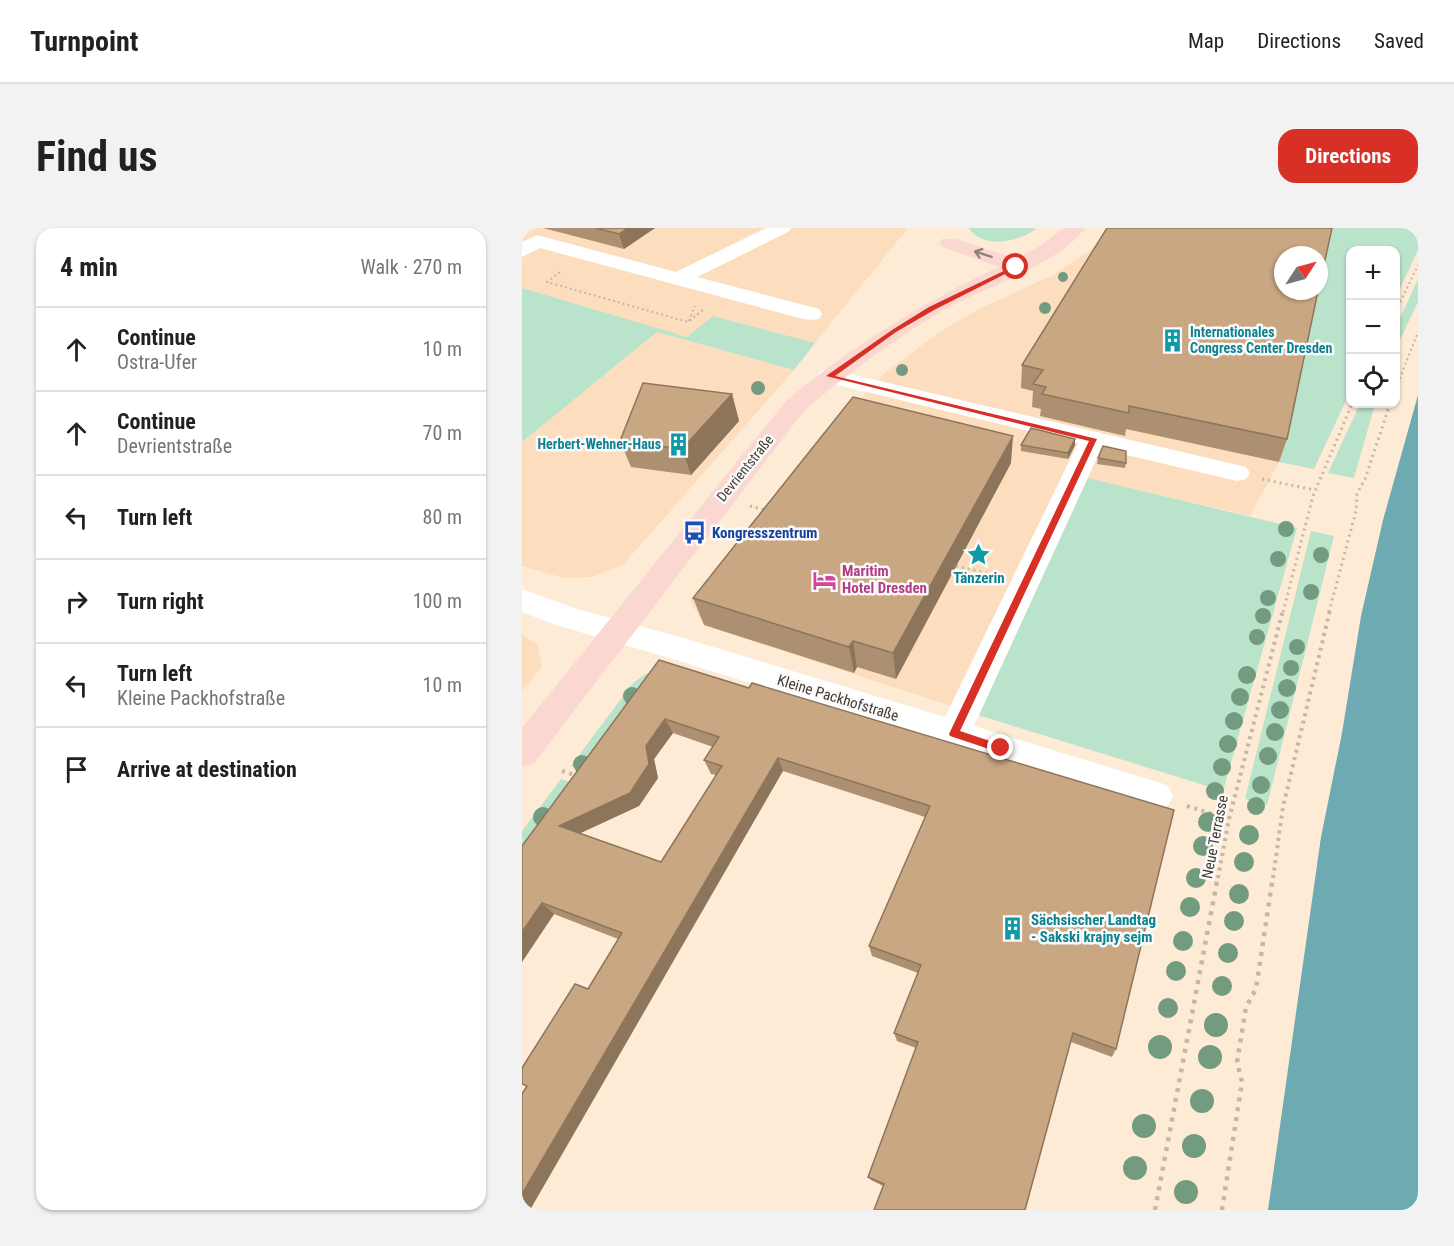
<!DOCTYPE html>
<html lang="en">
<head>
<meta charset="utf-8">
<style>
  :root { --surface:#fff; --page:#f2f2f2; --text:#202124; --muted:#757577; --line:#e0e0e0; --accent:#d93025 }
  body { margin:0; font-family:"Roboto Condensed",sans-serif; background:var(--page); color:var(--text) }
  .controls { position:absolute; right:18px; top:18px; display:grid; overflow:hidden; border-radius:12px; box-shadow:0 2px 4px #0004 }
  .controls button { width:54px; height:54px; display:grid; place-items:center; padding:0; border:0; border-bottom:2px solid var(--line); background:var(--surface); color:var(--text); font:30px sans-serif }
  .compass { position:absolute; left:752px; top:18px; width:54px; height:54px; border-radius:50%; background:var(--surface); box-shadow:0 2px 4px #0004; rotate:54deg }
  .stop { position:absolute; width:18px; height:18px; margin:-14px; border:4px solid #d93025; border-radius:50%; background:#fff }
  .stop.end { background:#d93025; border-color:#fff; box-shadow:0 2px 6px #0008 }
  .list { margin:0; padding:0; list-style:none }
  h2 { display:flex; justify-content:space-between; align-items:center; height:78px; margin:0; padding:0 24px; font-size:26px }
  h2 small { font-size:20px; font-weight:400; color:var(--muted) }
  .list li { display:grid; grid-template-columns:39px 1fr auto; gap:18px; align-items:center; box-sizing:border-box; height:84px; padding:0 24px; border-top:2px solid var(--line) }
  .list b { display:block; font-size:22px; white-space:nowrap }
  .list p { margin:0; font-size:20px; white-space:nowrap; color:var(--muted) }
  .list em { font-size:20px; font-style:normal; color:var(--muted) }
  .icon { flex:none; width:33px; height:33px; fill:none; stroke:currentColor; stroke-width:2; stroke-linecap:round; stroke-linejoin:round }
  .map { position:relative; flex:none; width:896px; height:982px; overflow:hidden; border-radius:18px }
  header { display:flex; align-items:center; gap:36px; box-sizing:border-box; height:84px; padding:0 30px; background:var(--surface); border-bottom:2px solid var(--line) }
  header strong { font-size:28px }
  nav { display:flex; gap:33px; margin-inline-start:auto; font-size:21px }
  .intro { display:flex; align-items:center; justify-content:space-between; box-sizing:border-box; height:144px; padding:0 36px }
  h1 { margin:0; font-size:42px }
  .button { padding:15px 27px; border-radius:18px; background:var(--accent); color:#fff; font-size:21px; font-weight:700 }
  main { display:flex; gap:36px; padding:0 36px }
  aside { flex:1; background:var(--surface); border-radius:18px; box-shadow:0 2px 4px #0004 }
  .map>svg:first-child { display:block }
  .built { fill:#fcdebf }
  .green { fill:#b9e3ca }
  .water { fill:#6daab2 }
  .lines { fill:none; stroke-linecap:round; stroke-linejoin:round }
  .path-far3 { stroke:#c6b6a4; stroke-width:2; stroke-dasharray:2 3; stroke-linecap:butt }
  .path-far2 { stroke:#c6b6a4; stroke-width:3; stroke-dasharray:2 4; stroke-linecap:butt }
  .path-far1 { stroke:#c6b6a4; stroke-width:4; stroke-dasharray:3 4.5; stroke-linecap:butt }
  .path { stroke:#c6b6a4; stroke-width:4.5; stroke-dasharray:4 6; stroke-linecap:butt }
  .minor { fill:#fff; fill-rule:evenodd }
  .major { fill:#fad7d1; fill-rule:evenodd }
  .tree { fill:#739b7f }
  .wall { fill:#ad9071; fill-rule:evenodd }
  .shaded-wall { fill:#8d755c }
  .building { fill:#c9a783; stroke:#8d755c; stroke-width:1.5; fill-rule:evenodd }
  .oneway { stroke:#968179 }
  .route { fill:#d93025 }
  .labels { text-anchor:middle; dominant-baseline:central; stroke-width:5; stroke-linejoin:round; paint-order:stroke }
  .far-culture-label { font-size:14px; font-weight:bold; fill:#0d838f; stroke:#fbfbfb; text-anchor:start }
  .far-street-label { font-size:14px; fill:#443b31; stroke:#fbfbfb }
  .transit-label { font-size:15px; font-weight:bold; fill:#164399; stroke:#fbfbfb; text-anchor:start }
  .hotel-label { font-size:15px; font-weight:bold; fill:#b23c85; stroke:#fbfbfb; text-anchor:start }
  .culture-label { font-size:15px; font-weight:bold; fill:#0d838f; stroke:#fbfbfb }
  .street-label { font-size:15px; fill:#443b31; stroke:#fbfbfb }
</style>
</head>
<body>
<header>
<strong>Turnpoint</strong>
<nav><a>Map</a><a>Directions</a><a>Saved</a></nav>
</header>
<div class="intro"><h1>Find us</h1><a class="button">Directions</a></div>
<main>
<aside>
<h2>4 min<small>Walk · 270 m</small></h2>
<ul class="list">
<li><svg class="icon" aria-label="ahead" viewBox="0 0 24 24"><path d="M12 20V5M6 11l6-6 6 6"/></svg><div><b>Continue</b><p>Ostra-Ufer</p></div><em>10 m</em></li>
<li><svg class="icon" aria-label="ahead" viewBox="0 0 24 24"><path d="M12 20V5M6 11l6-6 6 6"/></svg><div><b>Continue</b><p>Devrientstraße</p></div><em>70 m</em></li>
<li><svg class="icon" aria-label="left" viewBox="0 0 24 24"><path d="M17 20v-9H6M10 6l-5 5 5 5"/></svg><div><b>Turn left</b></div><em>80 m</em></li>
<li><svg class="icon" aria-label="right" viewBox="0 0 24 24"><path d="M7 20v-9h11M14 6l5 5-5 5"/></svg><div><b>Turn right</b></div><em>100 m</em></li>
<li><svg class="icon" aria-label="left" viewBox="0 0 24 24"><path d="M17 20v-9H6M10 6l-5 5 5 5"/></svg><div><b>Turn left</b><p>Kleine Packhofstraße</p></div><em>10 m</em></li>
<li><svg class="icon" aria-label="arrive" viewBox="0 0 24 24"><path d="M6 21V4h12l-3 4 3 4H6"/></svg><div><b>Arrive at destination</b></div></li>
</ul>
</aside>
<div class="map">
<svg width="896" height="982" viewBox="0 0 896 982">
  <rect width="100%" height="100%" fill="#feebd6"/>
  <g class="built">
    <path d="M0,0H386L293,115L191,88L165,110L0,61Z"/>
    <path d="M589,0L797,27H761L757,234L728,288L566,250L456,487L182,397L168,373L301,204L334,197L341,168L365,143L416,105L457,81L531,47L568,22Z"/>
    <path d="M135,104L272,142L101,337L70,349L42,350L0,338V214Z"/>
    <path d="M0,406L16,417L20,439L0,463Z"/>
  </g>
  <g class="green">
    <path d="M447,0H509L514,1C496,14 461,22 447,0Z"/>
    <path d="M807,0H896V22L874,69V22H828V164L792,241L757,234L793,63H797V46Z"/>
    <path d="M896,51V74L874,120V99Z"/>
    <path d="M0,60L165,109L191,88L293,115L272,142L135,104L0,214Z"/>
    <path d="M838,176H853L832,250L806,245Z"/>
    <path d="M566,250L775,300L701,563L456,487Z"/>
    <path d="M789,303L812,308L745,577L723,571Z"/>
    <path d="M132,444L74,545L49,538L110,456L123,446Z"/>
    <path d="M39,551L64,559L0,647V603Z"/>
  </g>
  <path class="water" d="M896,167V982H746L799,609L820,505L839,388L861,292Z"/>
  <g class="lines">
    <g class="path-far3">
      <path d="M38,44L25,54L166,94L182,81"/>
      <path d="M874,83L896,37"/>
      <path d="M167,93L173,78"/>
      <path d="M874,160L896,104"/>
    </g>
    <g class="path-far2">
      <path d="M740,251L793,262"/>
      <path d="M228,278L244,282"/>
      <path d="M434,338L473,347"/>
      <path d="M761,384L791,268L830,176"/>
      <path d="M807,384L834,283L835,266L843,251L868,176"/>
    </g>
    <g class="path-far1">
      <path d="M40,543L56,548"/>
      <path d="M665,578L707,591"/>
      <path d="M696,650L707,591L761,382"/>
      <path d="M751,650L761,579L808,382"/>
    </g>
    <g class="path">
      <path d="M633,982L696,648"/>
      <path d="M700,982L720,854L715,834L724,779L734,761L751,648"/>
    </g>
    <g class="minor">
      <path d="M244,0H269L266,4L175,49L297,81L300,86L297,91L289,92L281,91L18,20L0,29V14L15,7L154,44Z"/>
      <path d="M307,141L724,239L728,245L724,251L715,253L579,221L452,498L645,557L651,568L645,579L633,583L158,433L34,397L0,384V361L52,380L158,409L423,489L556,215L299,153L295,148L299,143Z"/>
    </g>
    <path class="major" d="M542,0H563C538,36 459,61 420,83C371,112 325,146 282,183L12,535L0,539V500L264,173C330,118 400,75 477,39L420,19L417,15L420,11H434L494,31L518,18Z"/>
  </g>
  <g class="tree">
    <circle cx="541" cy="49" r="5"/>
    <circle cx="523" cy="80" r="6"/>
    <circle cx="380" cy="142" r="6"/>
    <circle cx="236" cy="160" r="7"/>
    <circle cx="764" cy="301" r="8"/>
    <circle cx="799" cy="327" r="8"/>
    <circle cx="756" cy="331" r="8"/>
    <circle cx="789" cy="364" r="8"/>
    <circle cx="746" cy="370" r="8"/>
    <circle cx="741" cy="388" r="8"/>
    <circle cx="735" cy="409" r="8"/>
    <circle cx="775" cy="419" r="8"/>
    <circle cx="769" cy="440" r="8"/>
    <circle cx="725" cy="447" r="9"/>
    <circle cx="765" cy="460" r="9"/>
    <circle cx="110" cy="468" r="9"/>
    <circle cx="718" cy="469" r="9"/>
    <circle cx="758" cy="482" r="9"/>
    <circle cx="712" cy="493" r="9"/>
    <circle cx="753" cy="504" r="9"/>
    <circle cx="706" cy="516" r="9"/>
    <circle cx="746" cy="528" r="9"/>
    <circle cx="60" cy="536" r="9"/>
    <circle cx="700" cy="539" r="9"/>
    <circle cx="739" cy="557" r="9"/>
    <circle cx="693" cy="563" r="9"/>
    <circle cx="734" cy="578" r="9"/>
    <circle cx="21" cy="589" r="10"/>
    <circle cx="686" cy="594" r="10"/>
    <circle cx="727" cy="607" r="10"/>
    <circle cx="681" cy="618" r="10"/>
    <circle cx="722" cy="634" r="10"/>
    <circle cx="674" cy="650" r="10"/>
    <circle cx="717" cy="666" r="10"/>
    <circle cx="668" cy="679" r="10"/>
    <circle cx="712" cy="693" r="10"/>
    <circle cx="661" cy="713" r="10"/>
    <circle cx="706" cy="725" r="10"/>
    <circle cx="654" cy="743" r="10"/>
    <circle cx="700" cy="758" r="10"/>
    <circle cx="646" cy="780" r="10"/>
    <circle cx="694" cy="797" r="12"/>
    <circle cx="638" cy="819" r="12"/>
    <circle cx="688" cy="829" r="12"/>
    <circle cx="680" cy="873" r="12"/>
    <circle cx="622" cy="898" r="12"/>
    <circle cx="672" cy="918" r="12"/>
    <circle cx="613" cy="940" r="12"/>
    <circle cx="664" cy="964" r="12"/>
  </g>
  <g class="wall">
    <path d="M21,0H133L102,21Z"/>
    <path d="M585,0L765,211L757,234L604,201L603,208L518,188L519,181L510,179L511,163L499,160L500,137Z"/>
    <path d="M210,166L217,193L169,247L109,239L98,213Z"/>
    <path d="M553,211V217L546,231L499,223V217Z"/>
    <path d="M576,230L604,235L603,240L575,236Z"/>
    <path d="M489,235L374,451L335,439L332,445L182,397L171,370Z"/>
    <path d="M137,432L227,460L652,582L594,821L590,829L549,814L361,958L349,952L346,949L394,820L375,813L372,805L396,745L350,728L347,718L403,589L261,543L66,761L96,711L32,686L0,734V618ZM151,505L191,519L182,532L189,546L194,547L139,634L58,605L117,578L136,550L132,531Z"/>
  </g>
  <g class="shaded-wall">
    <path d="M106,0H133L102,21L97,6Z"/>
    <path d="M210,166L217,193L169,247L160,221Z"/>
    <path d="M491,208L489,235L374,451L371,425Z"/>
    <path d="M553,211V217L546,231V225Z"/>
    <path d="M331,413L335,439L332,445L327,419Z"/>
    <path d="M143,491L151,505L132,531L136,550L117,578L48,610L37,598L124,518Z"/>
    <path d="M256,530L261,543L8,982H0V966Z"/>
    <path d="M20,675L32,686L0,734V704Z"/>
  </g>
  <g class="building">
    <path d="M74,0H106L97,6Z"/>
    <path d="M585,0H810L797,60V27H761V63H796L765,211L607,178V185L520,166L524,159L511,156L521,142L500,137Z"/>
    <path d="M121,155L210,166L160,221L98,213Z"/>
    <path d="M331,169L491,208L371,425L331,413L327,419L171,370Z"/>
    <path d="M509,200L553,211L546,225L499,217Z"/>
    <path d="M581,218L604,223V235L576,230Z"/>
    <path d="M137,432L227,460L230,455L652,582L594,821L551,805L503,982H352L362,956L346,949L396,814L372,805L399,737L347,718L408,578L256,530L0,966V866L5,858L0,856V840L53,756L66,761L100,705L20,675L0,704V618ZM143,491L197,509L182,532L200,538L139,634L37,598L108,565L127,536L124,518Z"/>
  </g>
  <defs><path id="oneway-shaft" d="M-6 0H5M1.5-3L5.5 0L1.5 3" fill="none" stroke-width="1.6" stroke-linecap="round" stroke-linejoin="round" transform="scale(1.5)"/></defs>
  <use class="oneway" href="#oneway-shaft" transform="translate(461 26) rotate(-162)"/>
  <path class="route" d="M492,38L497,39L412,82L374,104L313,148L575,211L438,503L483,518V523L479,525L428,508L427,506L567,213L304,148L370,102L407,79Z"/>
  <defs>
    <symbol id="building-bare" viewBox="-9 -9 18 18"><path d="M-4-6H4V6H1V3H-1V6H-4ZM-2.5-4.3h1.7v1.8h-1.7ZM.8-4.3h1.7v1.8H.8ZM-2.5-1h1.7V.8h-1.7ZM.8-1h1.7V.8H.8Z" fill="#0f9aa8" stroke="#fbfbfb" stroke-width="2.5" paint-order="stroke"/></symbol>
    <symbol id="bus-bare" viewBox="-9 -9 18 18"><path d="M-5-6H5V4H4V6H2V4H-2V6H-4V4H-5ZM-3.5-4V0h7V-4ZM-3.5 1.2v1.5H-2V1.2ZM2 1.2v1.5H3.5V1.2Z" fill="#1a4fb4" stroke="#fbfbfb" stroke-width="2.5" paint-order="stroke"/></symbol>
    <symbol id="sight-bare" viewBox="-9 -9 18 18"><path d="M0-6L1.8-2.2L6-1.7L2.9 1.2L3.7 5.4L0 3.3L-3.7 5.4L-2.9 1.2L-6-1.7L-1.8-2.2Z" fill="#0f9aa8" stroke="#fbfbfb" stroke-width="2.5" paint-order="stroke"/></symbol>
    <symbol id="hotel-bare" viewBox="-9 -9 18 18"><path d="M-6-4.5h1.5V1H6V5H4.5V3h-9V5H-6ZM-4 0a1.8 1.8 0 1 1 3.6 0ZM.5 0V-2.5h3Q6-2.5 6 0Z" fill="#d1479c" stroke="#fbfbfb" stroke-width="2.5" paint-order="stroke"/></symbol>
  </defs>
  <g fill-rule="evenodd">
    <use href="#building-bare" x="634" y="96" width="33" height="33"/>
    <use href="#building-bare" x="140" y="200" width="33" height="33"/>
    <use href="#bus-bare" x="156" y="288" width="33" height="33"/>
    <use href="#sight-bare" x="440" y="310" width="33" height="33"/>
    <use href="#hotel-bare" x="286" y="336" width="33" height="33"/>
    <use href="#building-bare" x="474" y="684" width="33" height="33"/>
  </g>
  <g class="labels">
    <g class="far-culture-label">
      <text x="668" y="104">Internationales<tspan x="668" dy="16">Congress Center Dresden</tspan></text>
      <text x="139" y="216" text-anchor="end">Herbert-Wehner-Haus</text>
    </g>
    <g class="far-street-label">
      <text transform="translate(223 240) rotate(-51)">Devrientstraße</text>
    </g>
    <g class="transit-label">
      <text x="190" y="305">Kongresszentrum</text>
    </g>
    <g class="hotel-label">
      <text x="320" y="343">Maritim<tspan x="320" dy="17">Hotel Dresden</tspan></text>
    </g>
    <g class="culture-label">
      <text x="457" y="350">Tänzerin</text>
      <text x="509" y="692" text-anchor="start">Sächsischer Landtag<tspan x="509" dy="17">- Sakski krajny sejm</tspan></text>
    </g>
    <g class="street-label">
      <text transform="translate(316 470) rotate(17)">Kleine Packhofstraße</text>
      <text transform="translate(693 609) rotate(-79)">Neue Terrasse</text>
    </g>
  </g>
</svg>
<div class="controls">
<button>+</button>
<button>−</button>
<button><svg class="icon" aria-label="locate" viewBox="0 0 24 24"><circle cx="12" cy="12" r="6"/><path d="M12 2v4M12 18v4M2 12h4M18 12h4"/></svg></button>
</div>
<svg class="compass" viewBox="-18 -18 36 36"><path d="M0-13l5 13h-10z" fill="#e53935"/><path d="M0 13l5-13h-10z" fill="#757577"/></svg>
<div class="stop" style="left:494px;top:39px"></div>
<div class="stop end" style="left:479px;top:520px"></div>
</div>
</main>
</body>
</html>
